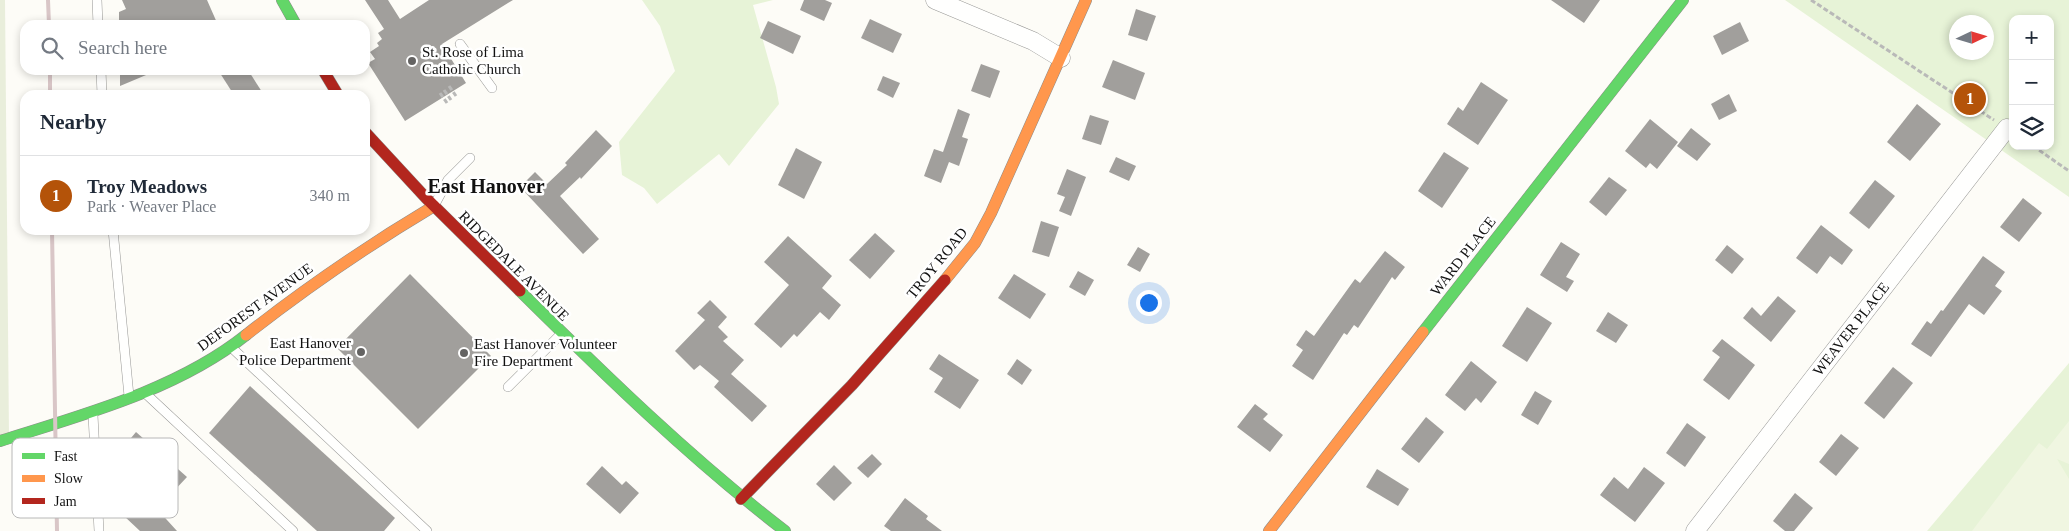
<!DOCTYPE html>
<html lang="en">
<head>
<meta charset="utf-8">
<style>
  :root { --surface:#fff; --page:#f2f2f3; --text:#1f2937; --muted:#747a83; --line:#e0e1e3; --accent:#b45309 }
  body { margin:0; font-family:Georgia,serif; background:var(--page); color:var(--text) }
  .controls { position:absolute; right:15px; top:15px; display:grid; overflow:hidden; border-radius:10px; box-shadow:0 2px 8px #0003 }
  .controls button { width:45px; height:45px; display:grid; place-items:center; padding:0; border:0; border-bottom:1px solid var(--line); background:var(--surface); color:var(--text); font:25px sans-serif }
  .compass { position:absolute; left:1949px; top:15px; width:45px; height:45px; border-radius:50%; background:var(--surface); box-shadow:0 2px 8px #0003; rotate:86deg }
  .you { position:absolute; left:1148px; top:302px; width:18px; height:18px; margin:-12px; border:4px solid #fff; border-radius:50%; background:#1a73e8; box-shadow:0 0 0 8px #1a73e833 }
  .badge { display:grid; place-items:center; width:32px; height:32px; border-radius:50%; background:var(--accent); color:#fff; font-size:16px; font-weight:700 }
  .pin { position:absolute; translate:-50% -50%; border:2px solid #fff; box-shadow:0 1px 5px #0006 }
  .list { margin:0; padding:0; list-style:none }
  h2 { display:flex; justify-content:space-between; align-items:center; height:65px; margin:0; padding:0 20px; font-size:21px }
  h2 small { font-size:16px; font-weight:400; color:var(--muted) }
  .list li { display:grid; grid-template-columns:32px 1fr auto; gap:15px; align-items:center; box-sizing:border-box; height:80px; padding:0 20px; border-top:1px solid var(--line) }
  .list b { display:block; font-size:19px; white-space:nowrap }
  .list p { margin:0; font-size:16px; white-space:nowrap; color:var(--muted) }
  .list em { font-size:16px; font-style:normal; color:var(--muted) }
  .icon { flex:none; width:28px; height:28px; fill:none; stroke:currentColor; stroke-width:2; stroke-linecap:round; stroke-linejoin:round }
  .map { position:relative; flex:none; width:2069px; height:531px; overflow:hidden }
  .search { position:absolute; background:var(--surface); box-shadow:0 2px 8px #0003; left:20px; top:20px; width:350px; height:55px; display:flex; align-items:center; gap:12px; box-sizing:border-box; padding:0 18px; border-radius:15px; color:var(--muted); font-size:19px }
  .panel { position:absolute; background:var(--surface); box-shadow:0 2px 8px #0003; left:20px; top:90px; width:350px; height:145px; border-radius:15px }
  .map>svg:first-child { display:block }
  .green { fill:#e7f3d7; fill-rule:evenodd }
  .cemetery { fill:#e9eedb }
  .pitch { fill:#f0f6e1 }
  .building { fill:#a19f9c }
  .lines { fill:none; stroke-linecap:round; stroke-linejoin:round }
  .lane-casing { stroke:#979795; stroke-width:10 }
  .street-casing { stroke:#979795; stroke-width:19 }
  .fast-casing { stroke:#8e8d8b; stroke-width:12 }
  .slow-casing { stroke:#8e8d8b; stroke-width:12 }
  .jam-casing { stroke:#8e8d8b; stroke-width:12 }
  .path { stroke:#b9b9b8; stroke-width:3; stroke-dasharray:5 2.5; stroke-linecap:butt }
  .lane { stroke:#fffffe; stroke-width:9 }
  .street { stroke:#fffffe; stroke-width:18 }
  .fast { stroke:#63d668; stroke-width:11 }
  .slow { stroke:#ff974d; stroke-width:11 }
  .jam { stroke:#b3261e; stroke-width:11 }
  .rail { stroke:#d9c6c7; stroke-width:4 }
  .poi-dot { fill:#646362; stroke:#fff; stroke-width:2 }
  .labels { text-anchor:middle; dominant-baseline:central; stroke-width:5; stroke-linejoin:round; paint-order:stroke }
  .poi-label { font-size:15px; fill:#111; stroke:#fff; text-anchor:start }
  .street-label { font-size:15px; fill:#111; stroke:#fff }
  .district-label { font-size:20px; font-weight:bold; fill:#111; stroke:#fff }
  .key { fill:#fff; stroke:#b8b8b8; stroke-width:1 }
  .key-label { font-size:14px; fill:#111 }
</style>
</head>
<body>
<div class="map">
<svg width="2069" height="531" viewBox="0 0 2069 531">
  <rect width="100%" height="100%" fill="#fdfcf7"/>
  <g class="green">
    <path d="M642,0H773L753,5L776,87L779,104L729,166L719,154L657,204L644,188L622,175L619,142L675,71L660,26Z"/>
    <path d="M1785,0H2069V197ZM2013,19H2050V146H2013ZM1956,22H1986V52H1956Z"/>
    <path d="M2069,363V531H1927Z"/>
  </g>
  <path class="cemetery" d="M0,0H5L9,435L0,438Z"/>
  <path class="pitch" d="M2069,421V464L2057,459L2069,479V531H1972L2039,443L2047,449Z"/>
  <g class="building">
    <path d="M122,0H207L218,25H119V12L126,9Z"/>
    <path d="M365,0H388L400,19L429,0H513L442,44L466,83L405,121L368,63L375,59L370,52L379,46L377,43L382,39L378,33L384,29Z"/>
    <path d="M804,0H825L832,3L824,21L800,10Z"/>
    <path d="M1551,0H1600L1584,23Z"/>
    <path d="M1136,9L1156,16L1147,41L1128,35Z"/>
    <path d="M870,19L902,34L893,53L861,38Z"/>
    <path d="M768,21L801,36L793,54L760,38Z"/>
    <path d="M1740,22L1749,41L1722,55L1713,36Z"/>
    <path d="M1113,60L1145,73L1135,100L1102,87Z"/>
    <path d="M981,64L1000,71L990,98L971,91Z"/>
    <path d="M120,70H158L120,86Z"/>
    <path d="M218,70H248L264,95H234Z"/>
    <path d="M883,76L900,83L893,98L877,90Z"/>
    <path d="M1481,82L1508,100L1478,145L1447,124L1458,107L1463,111Z"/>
    <path d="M1729,94L1737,111L1719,120L1711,104Z"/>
    <path d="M1917,104L1941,124L1910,161L1887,142Z"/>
    <path d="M958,109L970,114L962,137L968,139L959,166L949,162L941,183L924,176L934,149L943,152Z"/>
    <path d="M1090,115L1109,121L1101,145L1082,139Z"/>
    <path d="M1650,119L1678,142L1657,169L1650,163L1646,168L1625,151Z"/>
    <path d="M1691,128L1711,144L1697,161L1677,146Z"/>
    <path d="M596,130L612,146L581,179L580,177L560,196L599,239L583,254L520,187L535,172L547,184L567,165L565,163Z"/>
    <path d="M796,148L822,162L804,199L778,185Z"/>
    <path d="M1444,152L1469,168L1442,208L1418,191Z"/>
    <path d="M1116,157L1136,166L1129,181L1109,172Z"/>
    <path d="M1067,169L1086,177L1071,216L1059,211L1065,197L1057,194Z"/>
    <path d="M1609,177L1627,190L1606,216L1589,202Z"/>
    <path d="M1875,180L1895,196L1869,229L1849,213Z"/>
    <path d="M2023,198L2042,213L2019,242L2000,227Z"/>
    <path d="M1041,221L1059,227L1049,257L1032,252Z"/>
    <path d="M1821,225L1853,250L1842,265L1830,256L1817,274L1796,258Z"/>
    <path d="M875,233L895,251L870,279L849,260Z"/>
    <path d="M788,236L832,276L822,288L841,305L829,320L820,312L797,337L794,334L781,348L754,324L789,285L764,262Z"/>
    <path d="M1561,242L1580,254L1566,277L1574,281L1567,292L1540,275Z"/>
    <path d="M1727,245L1744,259L1732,274L1715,260Z"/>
    <path d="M1138,247L1150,254L1140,272L1127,265Z"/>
    <path d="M1385,251L1405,267L1395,280L1392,277L1358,328L1354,325L1347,335L1344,333L1313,380L1292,366L1303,350L1296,345L1306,330L1314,336L1355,279L1360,283Z"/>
    <path d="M1983,256L2005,272L1995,286L2002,291L1984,315L1969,304L1931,357L1911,344L1927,321L1931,324L1941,310L1943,311Z"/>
    <path d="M1078,271L1094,280L1085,296L1069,287Z"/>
    <path d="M410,274L491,356L418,429L337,348Z"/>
    <path d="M1014,274L1046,294L1030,319L998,298Z"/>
    <path d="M1778,296L1796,311L1771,342L1743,318L1752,307L1761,316Z"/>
    <path d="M710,300L727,317L718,327L728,337L723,341L744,360L731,374L767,406L752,422L714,387L719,381L700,365L694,370L675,351L705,320L697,313Z"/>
    <path d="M1527,307L1552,323L1527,362L1502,346Z"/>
    <path d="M1608,312L1628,325L1616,343L1596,331Z"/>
    <path d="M1722,339L1755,365L1729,400L1703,380L1720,357L1712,351Z"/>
    <path d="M939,354L979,380L960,409L934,392L943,378L929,369Z"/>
    <path d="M1017,359L1032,370L1022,385L1007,374Z"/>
    <path d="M1471,361L1497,382L1481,403L1476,398L1465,411L1445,395Z"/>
    <path d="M1893,367L1913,383L1884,419L1864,403Z"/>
    <path d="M250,386L395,518L384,531H317L209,433Z"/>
    <path d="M1535,391L1552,401L1538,425L1521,415Z"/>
    <path d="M1255,404L1268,414L1263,419L1283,435L1270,452L1237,427Z"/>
    <path d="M1426,417L1444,432L1419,463L1401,449Z"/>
    <path d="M1687,423L1706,437L1685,467L1666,453Z"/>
    <path d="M136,432L187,477L157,509L177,531H140L108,501L146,460L126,444Z"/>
    <path d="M1841,434L1859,448L1836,476L1819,462Z"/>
    <path d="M872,454L882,464L868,478L857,468Z"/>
    <path d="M834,465L852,483L834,501L816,484Z"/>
    <path d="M602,466L622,485L626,481L639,493L620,514L586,484Z"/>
    <path d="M1644,467L1665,483L1635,522L1600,495L1614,477L1628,489Z"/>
    <path d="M1377,469L1409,489L1398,506L1366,487Z"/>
    <path d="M1795,493L1813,508L1794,531H1785L1773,521Z"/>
    <path d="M905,498L928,516L926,519L942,531H891L884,526Z"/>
  </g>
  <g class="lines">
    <defs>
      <g id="lane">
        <path d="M97,0L98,25"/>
        <path d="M460,44L492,88"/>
        <path d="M101,70L102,95"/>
        <path d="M435,204L448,180L470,158"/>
        <path d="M113,230L129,396"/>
        <path d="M232,348L427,531"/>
        <path d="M508,387L561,334"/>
        <path d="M145,393L293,531"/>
        <path d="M93,415L99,531"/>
      </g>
      <g id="street">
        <path d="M935,0L1033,41L1061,58"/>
        <path d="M1695,531L2007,128"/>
      </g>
      <g id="fast">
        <path d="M282,0L296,25"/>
        <path d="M520,291C605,375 690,458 785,531"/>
        <path d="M1423,332L1683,0"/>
        <path d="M0,441C82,415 177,390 246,335"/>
      </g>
      <g id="slow">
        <path d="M945,280L975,243L991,213L1086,0"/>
        <path d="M246,335C307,287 367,246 434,206"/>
        <path d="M1269,531L1423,332"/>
      </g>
      <g id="jam">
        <path d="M323,70L338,95"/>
        <path d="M365,132L426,198L520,291"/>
        <path d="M741,499L852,385L945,280"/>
      </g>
    </defs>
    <use href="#lane" class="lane-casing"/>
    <use href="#street" class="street-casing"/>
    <use href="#fast" class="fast-casing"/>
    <use href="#slow" class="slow-casing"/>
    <use href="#jam" class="jam-casing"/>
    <g class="path">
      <path d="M1811,0L1994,120"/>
      <path d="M449,86L456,96"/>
      <path d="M444,90L451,100"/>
      <path d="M440,93L447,103"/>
      <path d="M2033,146L2069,171"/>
    </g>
    <use href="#lane" class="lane"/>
    <use href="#street" class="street"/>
    <use href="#fast" class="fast"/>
    <use href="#slow" class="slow"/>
    <use href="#jam" class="jam"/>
    <g class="rail">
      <path d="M48,0L49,25"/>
      <path d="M50,70V95"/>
      <path d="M52,230L57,531"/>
    </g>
  </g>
  <g class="poi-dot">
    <circle cx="412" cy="61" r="5"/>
    <circle cx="361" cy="352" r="5"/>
    <circle cx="464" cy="353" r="5"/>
  </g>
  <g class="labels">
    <g class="poi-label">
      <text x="422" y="52">St. Rose of Lima<tspan x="422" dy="17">Catholic Church</tspan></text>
      <text x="351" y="343" text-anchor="end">East Hanover<tspan x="351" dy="17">Police Department</tspan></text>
      <text x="474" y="344">East Hanover Volunteer<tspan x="474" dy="17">Fire Department</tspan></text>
    </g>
    <g class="street-label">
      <text transform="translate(1463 256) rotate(-52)">WARD PLACE</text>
      <text transform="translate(937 263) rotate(-51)">TROY ROAD</text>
      <text transform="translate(514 266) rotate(45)">RIDGEDALE AVENUE</text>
      <text transform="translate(255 307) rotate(-36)">DEFOREST AVENUE</text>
      <text transform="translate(1851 329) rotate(-52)">WEAVER PLACE</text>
    </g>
    <g class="district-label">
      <text x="486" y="186">East Hanover</text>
    </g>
  </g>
  <rect x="12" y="438" width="166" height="80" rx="8" class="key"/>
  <rect x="22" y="453" width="23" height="6" fill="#63d668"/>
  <rect x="22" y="475" width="23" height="7" fill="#ff974d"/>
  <rect x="22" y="498" width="23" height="6" fill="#b3261e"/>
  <g class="key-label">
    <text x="54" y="461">Fast</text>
    <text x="54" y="483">Slow</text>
    <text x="54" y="506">Jam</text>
  </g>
</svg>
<div class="controls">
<button>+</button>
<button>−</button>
<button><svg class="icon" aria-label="layers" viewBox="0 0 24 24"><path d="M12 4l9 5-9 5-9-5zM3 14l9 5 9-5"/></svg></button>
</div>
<svg class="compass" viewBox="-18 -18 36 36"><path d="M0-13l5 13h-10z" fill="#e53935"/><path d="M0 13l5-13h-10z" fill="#747a83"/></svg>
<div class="you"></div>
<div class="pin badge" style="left:1970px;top:99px">1</div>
<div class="search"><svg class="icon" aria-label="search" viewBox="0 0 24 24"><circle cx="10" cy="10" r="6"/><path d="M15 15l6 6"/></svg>Search here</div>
<section class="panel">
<h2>Nearby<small></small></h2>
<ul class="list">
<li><span class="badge">1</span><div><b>Troy Meadows</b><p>Park · Weaver Place</p></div><em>340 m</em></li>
</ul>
</section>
</div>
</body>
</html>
